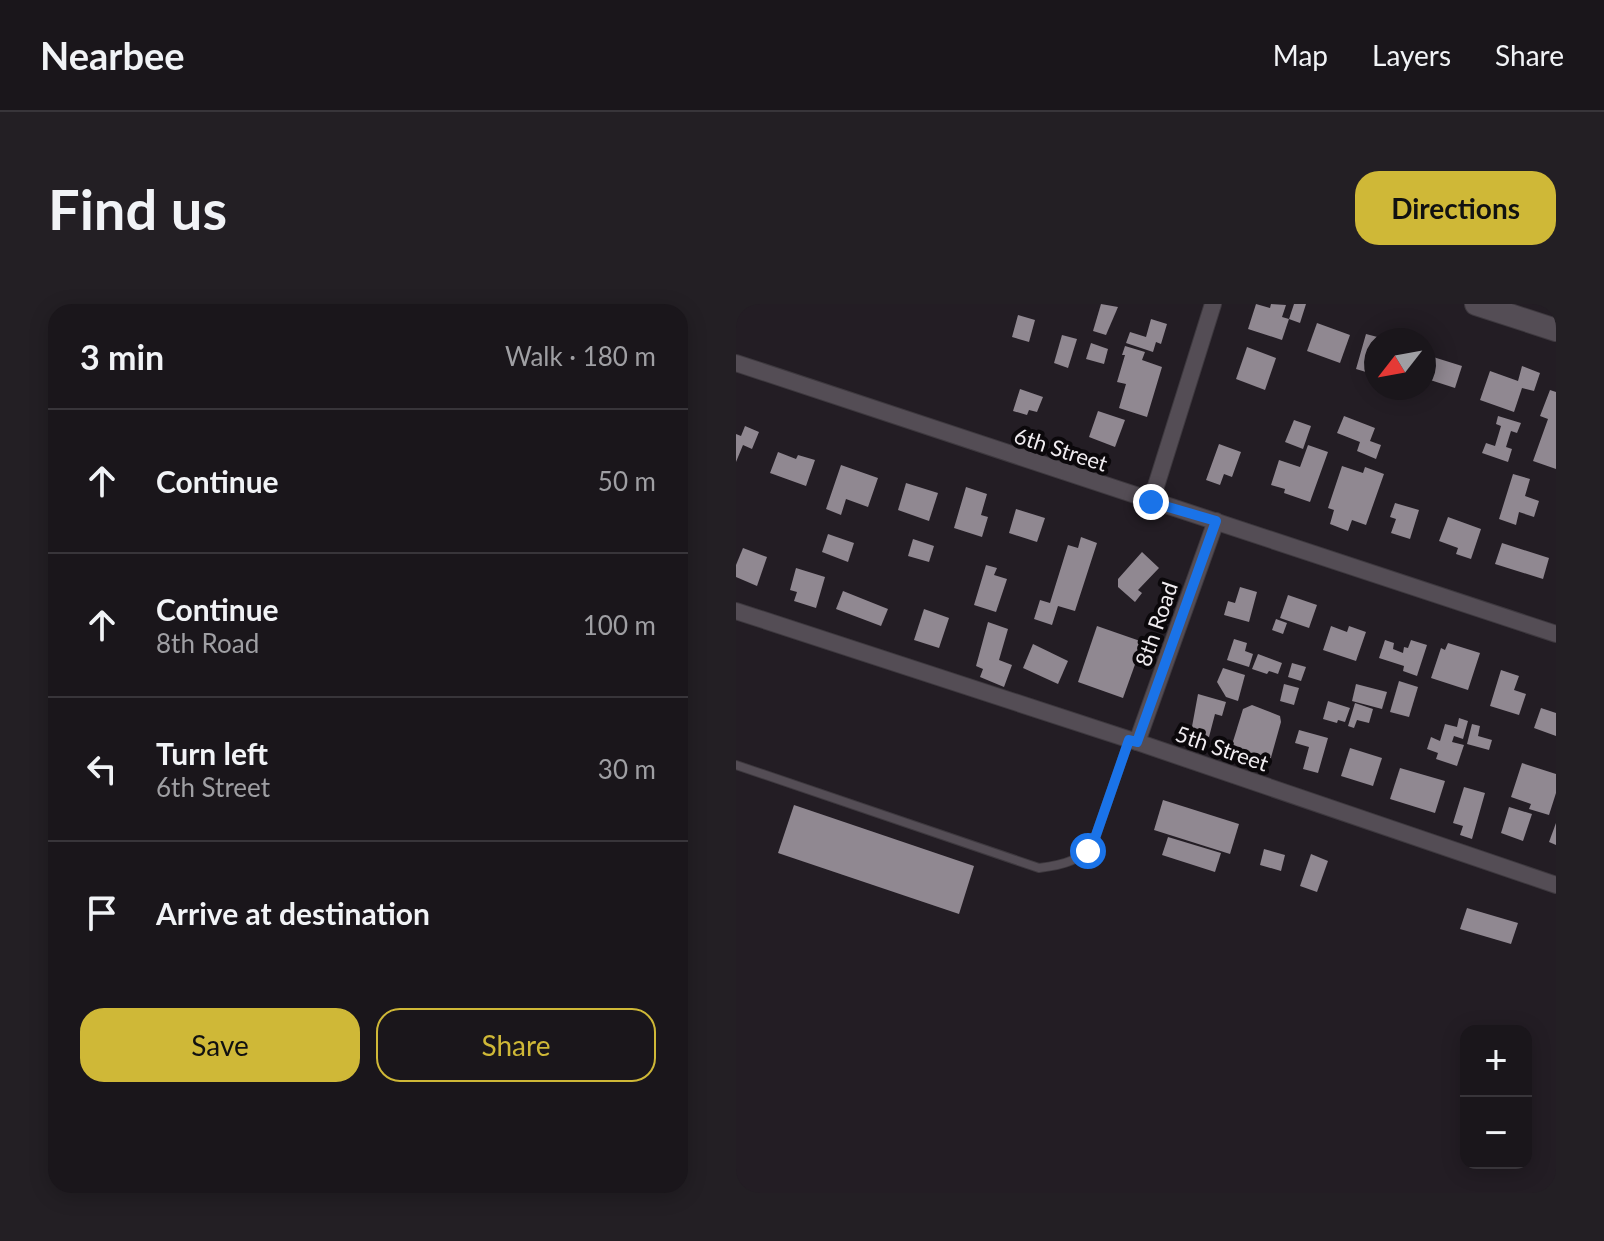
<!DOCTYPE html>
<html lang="en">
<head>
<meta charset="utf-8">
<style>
  :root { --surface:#1a161b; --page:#231f24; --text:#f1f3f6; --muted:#9f9fa3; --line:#38353a; --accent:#cfb837 }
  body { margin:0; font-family:Lato,sans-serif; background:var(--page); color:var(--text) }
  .controls { position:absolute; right:24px; bottom:24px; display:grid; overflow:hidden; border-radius:16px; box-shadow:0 4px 20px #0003 }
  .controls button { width:72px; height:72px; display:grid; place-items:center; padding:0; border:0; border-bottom:2px solid var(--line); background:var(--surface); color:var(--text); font:40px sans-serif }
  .compass { position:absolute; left:628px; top:24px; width:72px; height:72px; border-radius:50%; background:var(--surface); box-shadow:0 4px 20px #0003; rotate:239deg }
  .stop { position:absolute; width:24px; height:24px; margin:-18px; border:6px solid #1a73e8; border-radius:50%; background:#fff }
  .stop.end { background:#1a73e8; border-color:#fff; box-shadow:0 2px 8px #0008 }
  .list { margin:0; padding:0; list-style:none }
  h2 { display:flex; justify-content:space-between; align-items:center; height:104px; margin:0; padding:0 32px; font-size:34px }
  h2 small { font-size:26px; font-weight:400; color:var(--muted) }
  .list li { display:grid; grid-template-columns:52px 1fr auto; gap:24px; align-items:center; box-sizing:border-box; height:144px; padding:0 32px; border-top:2px solid var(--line) }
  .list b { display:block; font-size:30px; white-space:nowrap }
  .list p { margin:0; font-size:26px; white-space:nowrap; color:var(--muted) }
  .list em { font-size:26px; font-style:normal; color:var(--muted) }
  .actions { display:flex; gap:16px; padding:24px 32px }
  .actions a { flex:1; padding:18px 0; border:2px solid var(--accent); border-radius:24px; text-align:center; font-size:28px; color:var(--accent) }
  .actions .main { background:var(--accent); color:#111 }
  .icon { flex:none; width:44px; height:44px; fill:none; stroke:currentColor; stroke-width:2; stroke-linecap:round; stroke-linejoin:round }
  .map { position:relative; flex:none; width:820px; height:889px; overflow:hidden; border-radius:24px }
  header { display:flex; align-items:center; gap:48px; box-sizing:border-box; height:112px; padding:0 40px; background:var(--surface); border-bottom:2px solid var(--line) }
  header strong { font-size:38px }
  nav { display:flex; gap:44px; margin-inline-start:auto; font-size:28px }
  .intro { display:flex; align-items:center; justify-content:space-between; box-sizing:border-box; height:192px; padding:0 48px }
  h1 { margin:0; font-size:56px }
  .button { padding:20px 36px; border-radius:24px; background:var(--accent); color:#111; font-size:28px; font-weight:700 }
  main { display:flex; gap:48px; padding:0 48px }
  aside { flex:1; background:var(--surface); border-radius:24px; box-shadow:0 4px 20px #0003 }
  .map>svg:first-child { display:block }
  .building { fill:#908891 }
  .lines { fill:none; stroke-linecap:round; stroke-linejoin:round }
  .service-casing { stroke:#3e393f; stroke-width:10 }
  .minor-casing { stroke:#3e393f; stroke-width:18 }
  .secondary-casing { stroke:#3e393f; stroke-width:24 }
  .service { stroke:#544d55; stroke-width:8 }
  .minor { stroke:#544d55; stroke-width:16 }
  .secondary { stroke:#544d55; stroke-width:22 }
  .route { stroke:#1a73e8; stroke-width:10 }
  .labels { text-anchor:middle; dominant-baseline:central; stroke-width:8; stroke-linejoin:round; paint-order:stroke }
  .street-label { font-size:22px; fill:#f0ecf0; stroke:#0b080b }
</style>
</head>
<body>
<header>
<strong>Nearbee</strong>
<nav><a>Map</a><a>Layers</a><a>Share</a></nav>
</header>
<div class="intro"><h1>Find us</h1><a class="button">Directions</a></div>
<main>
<aside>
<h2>3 min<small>Walk · 180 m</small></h2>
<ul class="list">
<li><svg class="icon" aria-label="ahead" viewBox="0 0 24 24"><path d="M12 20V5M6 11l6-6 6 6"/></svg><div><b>Continue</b></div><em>50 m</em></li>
<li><svg class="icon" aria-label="ahead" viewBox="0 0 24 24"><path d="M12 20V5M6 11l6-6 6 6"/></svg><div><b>Continue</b><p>8th Road</p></div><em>100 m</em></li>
<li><svg class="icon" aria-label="left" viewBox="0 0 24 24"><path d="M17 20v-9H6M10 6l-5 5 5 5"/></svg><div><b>Turn left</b><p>6th Street</p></div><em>30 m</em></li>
<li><svg class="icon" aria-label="arrive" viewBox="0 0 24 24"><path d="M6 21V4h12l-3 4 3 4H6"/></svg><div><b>Arrive at destination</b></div></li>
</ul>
<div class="actions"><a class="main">Save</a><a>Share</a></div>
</aside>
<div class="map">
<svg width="820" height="889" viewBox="0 0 820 889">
  <rect width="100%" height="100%" fill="#231d24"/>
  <g class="building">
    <path d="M365,0L382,3L370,31L357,27Z"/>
    <path d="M520,0L534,4L535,0L550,1L546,13L553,15L558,0H570L564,19L553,15L546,36L512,25Z"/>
    <path d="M282,11L299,16L293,38L276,33Z"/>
    <path d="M415,15L431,20L425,40L420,38L417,48L390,39L394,28L410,33Z"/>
    <path d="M581,19L614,31L604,59L571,47Z"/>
    <path d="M630,30L649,35L640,36V61L633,59L630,68L620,65Z"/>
    <path d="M326,31L341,35L332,64L318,59Z"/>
    <path d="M355,39L372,45L368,60L350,55Z"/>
    <path d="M389,42L409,48L406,56L426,63L411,113L383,104L390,80L381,78L389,51H386Z"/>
    <path d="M511,43L540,54L529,86L500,75Z"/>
    <path d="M694,52L726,62L719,84L688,74Z"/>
    <path d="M786,62L804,69L798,87L786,84L778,108L744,96L754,67L782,77Z"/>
    <path d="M284,85L307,93L301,108L293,106L291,111L277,107Z"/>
    <path d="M814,86L820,88V165L797,157L812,115L804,112Z"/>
    <path d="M362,107L389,116L379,143L353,133Z"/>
    <path d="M608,112L639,124L634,137L645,141L640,155L621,147L624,138L601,129Z"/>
    <path d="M762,112L785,119L781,129L775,127L770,143L776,145L772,158L746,149L750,139L759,142L765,122L760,120Z"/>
    <path d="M558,116L575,122L567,145L549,138Z"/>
    <path d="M9,122L23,128L16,145L7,141L0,158V130L5,132Z"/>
    <path d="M483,140L505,148L496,173L488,170L484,181L470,176Z"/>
    <path d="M572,141L592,148L574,198L548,189L549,185L535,181L543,156L564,163Z"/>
    <path d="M42,148L60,155L62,151L79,156L70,182L34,169Z"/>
    <path d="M105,161L142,174L132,203L110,195L105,211L90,205Z"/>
    <path d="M606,162L627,169L629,163L648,170L630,221L616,216L612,227L594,220L598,206L592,204Z"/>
    <path d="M777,170L794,175L789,192L803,197L798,213L783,208L780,221L763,215Z"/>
    <path d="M170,179L202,189L193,217L162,206Z"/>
    <path d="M230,183L251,190L245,211L252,213L246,233L218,224Z"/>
    <path d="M659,199L683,206L674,235L655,229L660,215L654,213Z"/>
    <path d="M280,205L309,214L301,238L273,229Z"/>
    <path d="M712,213L745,225L735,255L720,250L722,244L703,237Z"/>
    <path d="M92,230L118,239L112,258L86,248Z"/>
    <path d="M345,233L361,239L339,307L322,302L316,321L298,315L304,296L314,299L332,241L342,244Z"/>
    <path d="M177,235L198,242L193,258L172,252Z"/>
    <path d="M766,239L813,254L807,275L759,260Z"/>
    <path d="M7,244L31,253L21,282L0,273V261Z"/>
    <path d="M406,248L423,264L402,286L406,289L399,298L382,283V275Z"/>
    <path d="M250,261L261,264L258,271L271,275L260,308L238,301Z"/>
    <path d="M60,264L89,273L80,304L58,297L61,288L54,286Z"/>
    <path d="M504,283L521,288L513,318L488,311L492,297L499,299Z"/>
    <path d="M107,287L152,305L145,322L100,305Z"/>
    <path d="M552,291L581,301L573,324L544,314Z"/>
    <path d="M188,305L213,314L203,344L178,336Z"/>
    <path d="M540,315L551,319L547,330L536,326Z"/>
    <path d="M252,318L272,325L263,356L276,361L268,383L244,373L247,365L240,362Z"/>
    <path d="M361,322L407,338L387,394L342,378Z"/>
    <path d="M595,322L611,328L613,322L630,328L620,357L587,346Z"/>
    <path d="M498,335L511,339L509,347L517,350L513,363L491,356Z"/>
    <path d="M649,336L658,339L657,345L667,349L668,343L672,344L675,336L691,341L681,372L667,367L668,362L643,354Z"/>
    <path d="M712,339L744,349L732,386L695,374L705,344L709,346Z"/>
    <path d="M297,340L332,357L322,380L287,364Z"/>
    <path d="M522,350L546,359L542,370L533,367L531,370L516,365Z"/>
    <path d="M556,359L570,363L565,377L552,373Z"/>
    <path d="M487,364L509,371L502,397L490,393L481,378Z"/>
    <path d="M765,366L783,372L778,386L790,390L783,411L754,402Z"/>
    <path d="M663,377L682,383L673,413L654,408Z"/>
    <path d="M548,380L563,384L558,401L544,397Z"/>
    <path d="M620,380L651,388L646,405L616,397Z"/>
    <path d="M462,390L490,398L486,412L479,410L473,433L455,428Z"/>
    <path d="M592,397L614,404L609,418L602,416L601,419L587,415Z"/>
    <path d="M619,399L637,405L633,419L621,416L618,424L612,422Z"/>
    <path d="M516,401L544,412L545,418L534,457L495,444L507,405Z"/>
    <path d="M805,404L820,409V432L798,424Z"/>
    <path d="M723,414L732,417L727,435L718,432L716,438L728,441L721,462L700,455L702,449L691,445L695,433L704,437L709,420L721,423Z"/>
    <path d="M736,420L744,422L742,432L756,436L753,446L731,440Z"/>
    <path d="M563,426L592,434L582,469L567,465L573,443L559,439Z"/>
    <path d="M614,444L646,454L637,482L605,472Z"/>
    <path d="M786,459L820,470V489L813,511L793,505L795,500L775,493Z"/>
    <path d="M664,464L709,477L699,509L654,495Z"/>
    <path d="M728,483L749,489L736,535L724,531L727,522L717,519Z"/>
    <path d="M427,496L503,520L494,550L418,526Z"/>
    <path d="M58,501L238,562L223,610L42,549Z"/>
    <path d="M773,503L796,510L787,537L765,529Z"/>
    <path d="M820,519V541L813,538Z"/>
    <path d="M432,533L485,549L479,568L426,551Z"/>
    <path d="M528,545L549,551L545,567L524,561Z"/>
    <path d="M575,550L592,557L581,588L564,582Z"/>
    <path d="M731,604L782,619L775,640L724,625Z"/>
  </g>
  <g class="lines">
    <defs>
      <path id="service" d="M0,461L303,564C327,561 347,557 359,534L393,436"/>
      <g id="minor">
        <path d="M0,59L820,330"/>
        <path d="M415,198L477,0"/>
        <path d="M0,307L401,438L820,581"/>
        <path d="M401,438L480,217"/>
      </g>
      <path id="secondary" d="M740,0L820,26"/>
    </defs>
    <use href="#service" class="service-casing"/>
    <use href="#minor" class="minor-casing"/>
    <use href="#secondary" class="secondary-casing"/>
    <use href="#service" class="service"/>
    <use href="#minor" class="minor"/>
    <use href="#secondary" class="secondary"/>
  </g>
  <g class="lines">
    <path class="route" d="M352,547L359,534L393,436L401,438L480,217L415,198"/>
  </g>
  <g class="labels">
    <g class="street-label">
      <text transform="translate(325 145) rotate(18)">6th Street</text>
      <text transform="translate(420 320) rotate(-71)">8th Road</text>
      <text transform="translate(486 444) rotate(19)">5th Street</text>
    </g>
  </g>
</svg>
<div class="controls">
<button>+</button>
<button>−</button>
</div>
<svg class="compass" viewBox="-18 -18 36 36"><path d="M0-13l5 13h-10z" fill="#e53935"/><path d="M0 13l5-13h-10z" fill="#9f9fa3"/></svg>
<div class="stop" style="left:352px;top:547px"></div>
<div class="stop end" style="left:415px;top:198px"></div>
</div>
</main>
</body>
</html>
